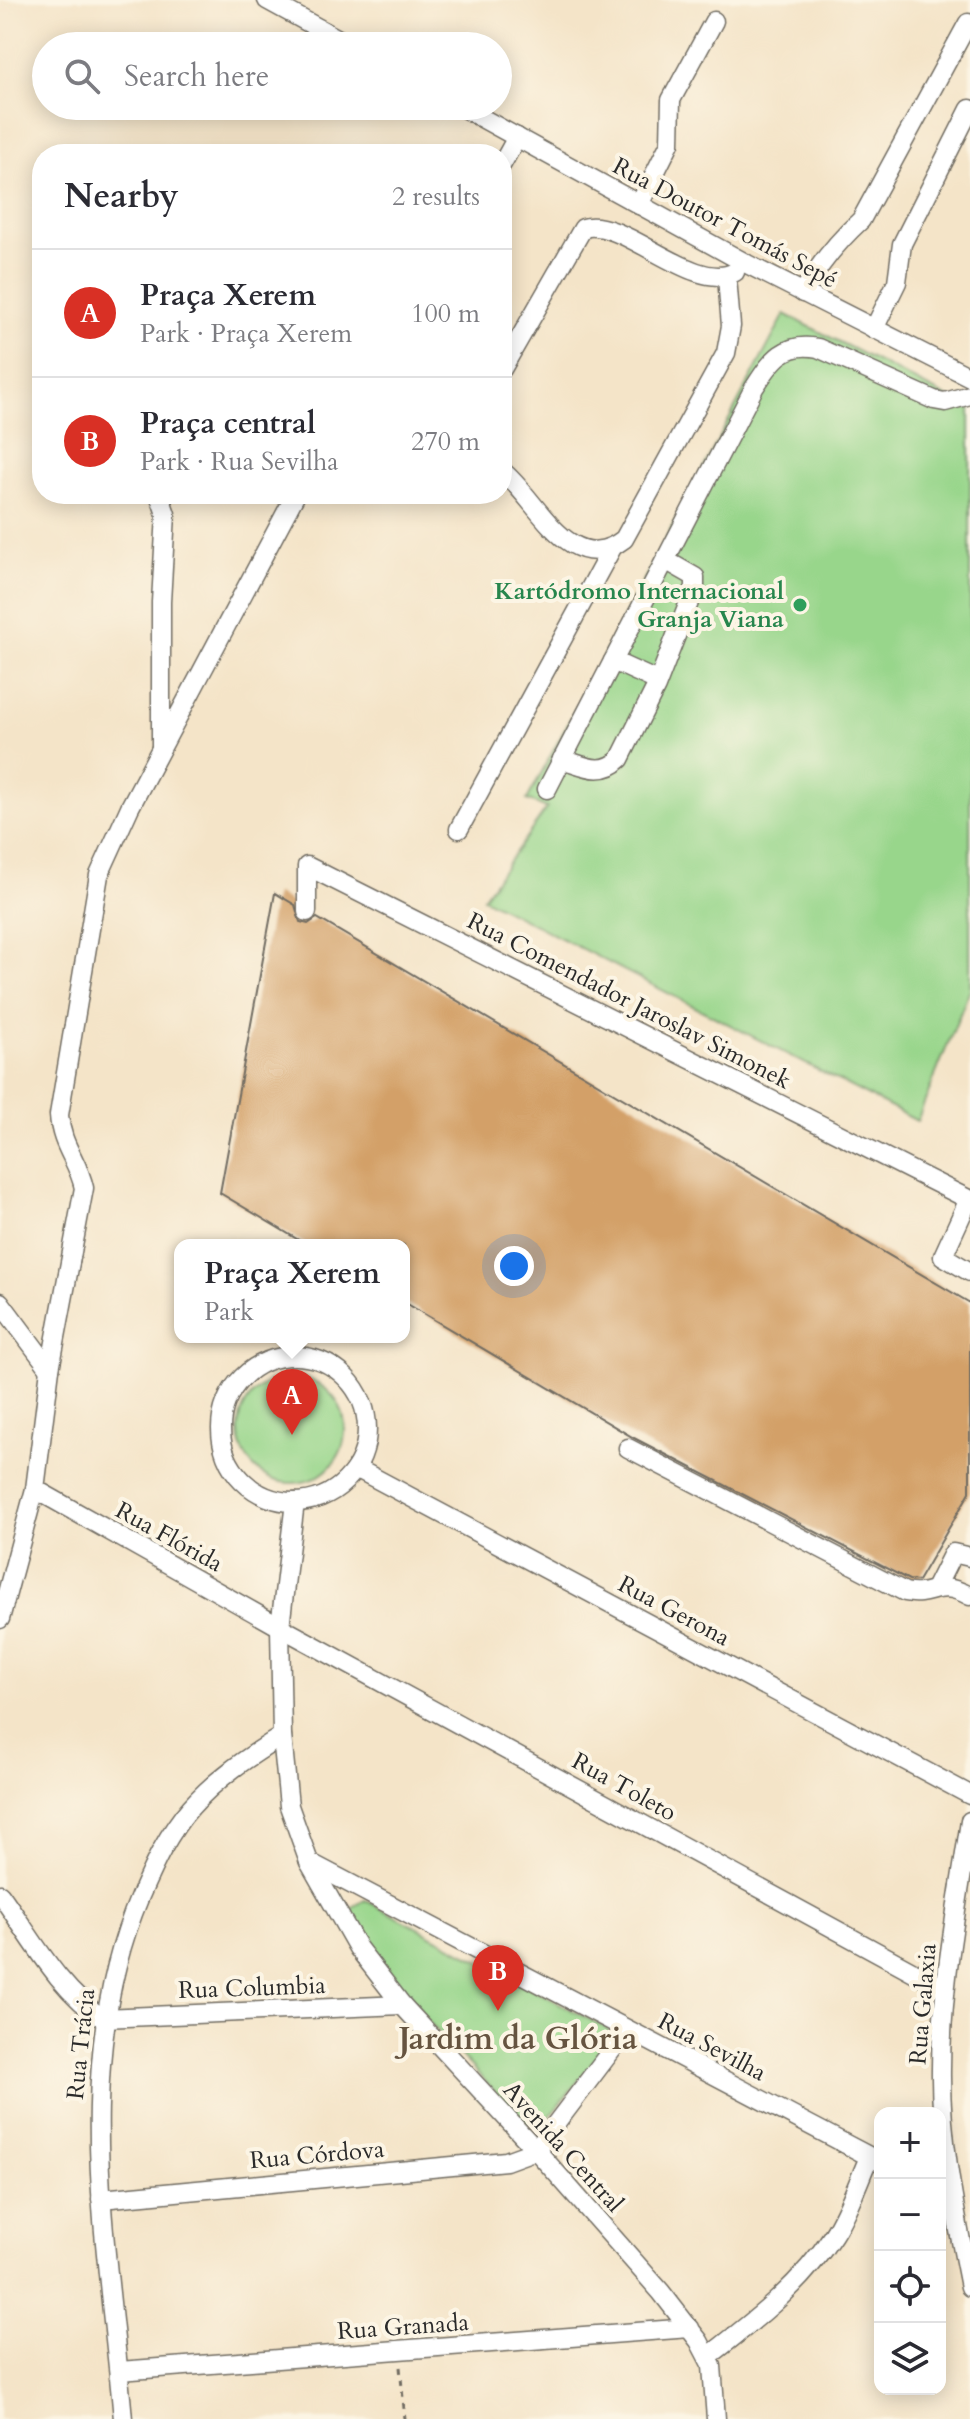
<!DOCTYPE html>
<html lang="en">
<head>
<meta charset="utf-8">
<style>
  :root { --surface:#fff; --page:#f7f7f7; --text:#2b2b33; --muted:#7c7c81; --line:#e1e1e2; --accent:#d93025 }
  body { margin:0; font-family:Cardo,serif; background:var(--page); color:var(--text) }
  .controls { position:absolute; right:24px; bottom:24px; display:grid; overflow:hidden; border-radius:16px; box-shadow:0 4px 20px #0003 }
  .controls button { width:72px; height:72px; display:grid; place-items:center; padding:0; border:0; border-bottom:2px solid var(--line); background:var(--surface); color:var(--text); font:40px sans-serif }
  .you { position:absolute; left:514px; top:1266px; width:28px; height:28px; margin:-20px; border:6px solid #fff; border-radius:50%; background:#1a73e8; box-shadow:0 0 0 12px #1a73e833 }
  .badge { display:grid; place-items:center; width:52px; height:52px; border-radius:50%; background:var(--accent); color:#fff; font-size:26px; font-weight:700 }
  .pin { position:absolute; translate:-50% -66px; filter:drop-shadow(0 2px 4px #0008) }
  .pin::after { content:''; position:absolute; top:42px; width:28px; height:24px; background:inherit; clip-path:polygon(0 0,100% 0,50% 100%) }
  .popup { position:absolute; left:174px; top:1239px; width:236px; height:104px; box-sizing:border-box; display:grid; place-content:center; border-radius:16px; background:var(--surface); filter:drop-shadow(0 2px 6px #0005); font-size:26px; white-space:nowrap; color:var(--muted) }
  .popup b { font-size:30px; color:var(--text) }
  .popup::after { content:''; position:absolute; left:50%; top:100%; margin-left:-16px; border:16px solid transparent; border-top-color:var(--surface) }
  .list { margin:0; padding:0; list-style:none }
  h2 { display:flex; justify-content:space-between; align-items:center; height:104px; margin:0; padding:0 32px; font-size:34px }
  h2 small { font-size:26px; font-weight:400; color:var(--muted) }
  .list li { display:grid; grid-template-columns:52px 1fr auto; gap:24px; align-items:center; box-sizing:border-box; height:128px; padding:0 32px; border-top:2px solid var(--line) }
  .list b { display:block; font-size:30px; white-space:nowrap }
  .list p { margin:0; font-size:26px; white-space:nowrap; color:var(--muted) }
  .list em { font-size:26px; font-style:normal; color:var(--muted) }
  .icon { flex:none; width:44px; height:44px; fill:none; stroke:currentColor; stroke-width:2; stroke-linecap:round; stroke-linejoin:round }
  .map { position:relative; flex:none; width:970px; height:2419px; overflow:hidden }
  .search { position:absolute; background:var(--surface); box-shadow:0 4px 20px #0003; left:32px; top:32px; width:480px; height:88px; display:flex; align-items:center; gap:20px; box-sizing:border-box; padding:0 28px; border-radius:44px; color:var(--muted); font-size:30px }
  .panel { position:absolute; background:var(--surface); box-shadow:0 4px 20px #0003; left:32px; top:144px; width:480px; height:360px; border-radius:32px }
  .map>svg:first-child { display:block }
  .green { fill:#98d68b; stroke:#62805b; stroke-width:2 }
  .building { fill:#d3a067 }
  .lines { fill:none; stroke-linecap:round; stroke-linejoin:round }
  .minor-casing { stroke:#716c62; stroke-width:21 }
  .path { stroke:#716c62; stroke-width:3; stroke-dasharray:6 6; stroke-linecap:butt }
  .minor { stroke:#fff; stroke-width:18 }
  .leisure-dot { fill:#2e9e5b; stroke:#fcf5e5; stroke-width:3 }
  .labels { text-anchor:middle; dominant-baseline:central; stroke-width:8; stroke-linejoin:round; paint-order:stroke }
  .street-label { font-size:24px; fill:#2b2b2b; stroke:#fcf5e5 }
  .leisure-label { font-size:24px; font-weight:bold; fill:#27864d; stroke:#fcf5e5; text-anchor:end }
  .district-label { font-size:32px; font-weight:bold; fill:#665440; stroke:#fcf5e5 }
</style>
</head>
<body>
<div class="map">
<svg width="970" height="2419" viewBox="0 0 970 2419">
  <rect width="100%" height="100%" fill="#fcf5e5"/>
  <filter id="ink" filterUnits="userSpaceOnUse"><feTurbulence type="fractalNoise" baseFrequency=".0125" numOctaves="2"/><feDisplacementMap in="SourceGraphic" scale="16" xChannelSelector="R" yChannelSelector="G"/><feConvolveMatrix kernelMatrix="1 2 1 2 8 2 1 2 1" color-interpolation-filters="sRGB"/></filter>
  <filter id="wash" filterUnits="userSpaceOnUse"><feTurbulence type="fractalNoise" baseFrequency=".006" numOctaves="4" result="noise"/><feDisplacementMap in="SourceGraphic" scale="32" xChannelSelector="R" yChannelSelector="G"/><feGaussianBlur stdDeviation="1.8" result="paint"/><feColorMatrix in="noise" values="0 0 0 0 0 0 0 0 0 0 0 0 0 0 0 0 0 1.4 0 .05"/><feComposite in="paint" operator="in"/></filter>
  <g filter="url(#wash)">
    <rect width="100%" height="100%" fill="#f4e4c8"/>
    <g class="green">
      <path d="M785,314L970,409V989L917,1121L483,898L547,808L527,800Z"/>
      <circle cx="292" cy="1430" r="53"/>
      <path d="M365,1900L608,2029L610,2041L547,2120L538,2124L524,2122L404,1996L351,1923L353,1907Z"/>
    </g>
    <g id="blocks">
      <path class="building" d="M275,893L295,905L300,922L308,924L317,918L970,1303V1492L918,1581L909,1580L634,1438L404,1302V1245H307L220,1193Z"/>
    </g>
  </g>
  <g filter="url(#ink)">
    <use href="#blocks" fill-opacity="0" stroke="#716c62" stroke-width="2"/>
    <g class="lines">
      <defs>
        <g id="minor">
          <path d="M267,0L351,46"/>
          <path d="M460,106L747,264L970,377"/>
          <path d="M502,164L517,137"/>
          <path d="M639,205L670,143L671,100L714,21"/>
          <path d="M803,293C819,264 837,242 861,220L968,23"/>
          <path d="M874,329L897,282L902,244L970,109"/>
          <path d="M502,369L583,228C623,216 693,294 735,272"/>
          <path d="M502,471C537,498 570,581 624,539L726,353L731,326L727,277"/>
          <path d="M159,494L166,514L161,602V746"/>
          <path d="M613,661L657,681"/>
          <path d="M562,759C583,765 602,777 620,759L656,687L695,587V577L667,561"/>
          <path d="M547,789L754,388C771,362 783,341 818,348L934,400L945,402L970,395"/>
          <path d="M459,829L612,548"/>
          <path d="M307,912V866L970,1200"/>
          <path d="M969,1199L943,1256L970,1272"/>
          <path d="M0,1302L50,1369"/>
          <circle cx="294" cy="1429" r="73"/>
          <path d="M628,1448L905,1592C934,1598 936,1578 970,1596"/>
          <path d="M356,1468L970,1795"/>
          <path d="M35,1489L280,1627L945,1989"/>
          <path d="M295,1502L280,1627L282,1736L289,1806L309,1862L358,1948L402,2005L536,2150L661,2292L699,2341L712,2366L716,2419"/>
          <path d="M935,1589L953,1553L970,1557"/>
          <path d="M0,1619L35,1489L50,1369L84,1188C78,1160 61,1146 59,1115L99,875L130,807L296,494"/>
          <path d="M970,1821C958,1903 941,1986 941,2069C940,2142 956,2216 970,2287"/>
          <path d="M309,1862L880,2162"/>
          <path d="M0,1894C30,1935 59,1991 103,2018L402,2005"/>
          <path d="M101,2199L506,2161L536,2150L627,2030"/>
          <path d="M709,2356C755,2320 801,2285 833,2235C848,2212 858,2182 869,2157"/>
          <path d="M119,2371L690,2328"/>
          <path d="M123,2419C108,2244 69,2064 140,1896C154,1864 168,1833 191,1807C218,1777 248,1757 282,1736"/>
        </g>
      </defs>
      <use href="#minor" class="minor-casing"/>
      <path class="path" d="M400,2367L405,2419"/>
      <use href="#minor" class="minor"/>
    </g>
  </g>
  <circle class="leisure-dot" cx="800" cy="605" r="8"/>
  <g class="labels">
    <g class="street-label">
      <text transform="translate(725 223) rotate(28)">Rua Doutor Tomás Sepé</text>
      <text transform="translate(629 1001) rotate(27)">Rua Comendador Jaroslav Simonek</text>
      <text transform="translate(169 1537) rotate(29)">Rua Flórida</text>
      <text transform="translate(674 1611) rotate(28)">Rua Gerona</text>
      <text transform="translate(624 1787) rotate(29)">Rua Toleto</text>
      <text transform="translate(252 1988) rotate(-2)">Rua Columbia</text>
      <text transform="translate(923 2004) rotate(-85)">Rua Galaxia</text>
      <text transform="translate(81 2044) rotate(-84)">Rua Trácia</text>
      <text transform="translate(712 2047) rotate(28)">Rua Sevilha</text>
      <text transform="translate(563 2147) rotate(48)">Avenida Central</text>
      <text transform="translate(317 2155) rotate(-5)">Rua Córdova</text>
      <text transform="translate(403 2327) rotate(-4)">Rua Granada</text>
    </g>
    <g class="leisure-label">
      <text x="784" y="591">Kartódromo Internacional<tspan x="784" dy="28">Granja Viana</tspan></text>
    </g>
    <g class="district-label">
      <text x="518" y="2039">Jardim da Glória</text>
    </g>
  </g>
</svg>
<div class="controls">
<button>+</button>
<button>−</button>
<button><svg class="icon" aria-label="locate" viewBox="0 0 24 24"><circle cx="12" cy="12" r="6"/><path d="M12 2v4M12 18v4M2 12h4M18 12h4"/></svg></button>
<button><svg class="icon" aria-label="layers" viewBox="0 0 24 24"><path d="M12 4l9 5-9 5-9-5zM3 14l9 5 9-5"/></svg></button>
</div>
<div class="you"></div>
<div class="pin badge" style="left:292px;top:1435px">A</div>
<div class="popup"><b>Praça Xerem</b>Park</div>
<div class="pin badge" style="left:498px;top:2011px">B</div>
<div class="search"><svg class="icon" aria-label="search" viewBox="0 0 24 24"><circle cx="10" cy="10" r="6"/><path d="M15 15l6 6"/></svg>Search here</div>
<section class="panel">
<h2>Nearby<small>2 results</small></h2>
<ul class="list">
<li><span class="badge">A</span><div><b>Praça Xerem</b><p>Park · Praça Xerem</p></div><em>100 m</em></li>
<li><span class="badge">B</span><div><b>Praça central</b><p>Park · Rua Sevilha</p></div><em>270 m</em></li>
</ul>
</section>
</div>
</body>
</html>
